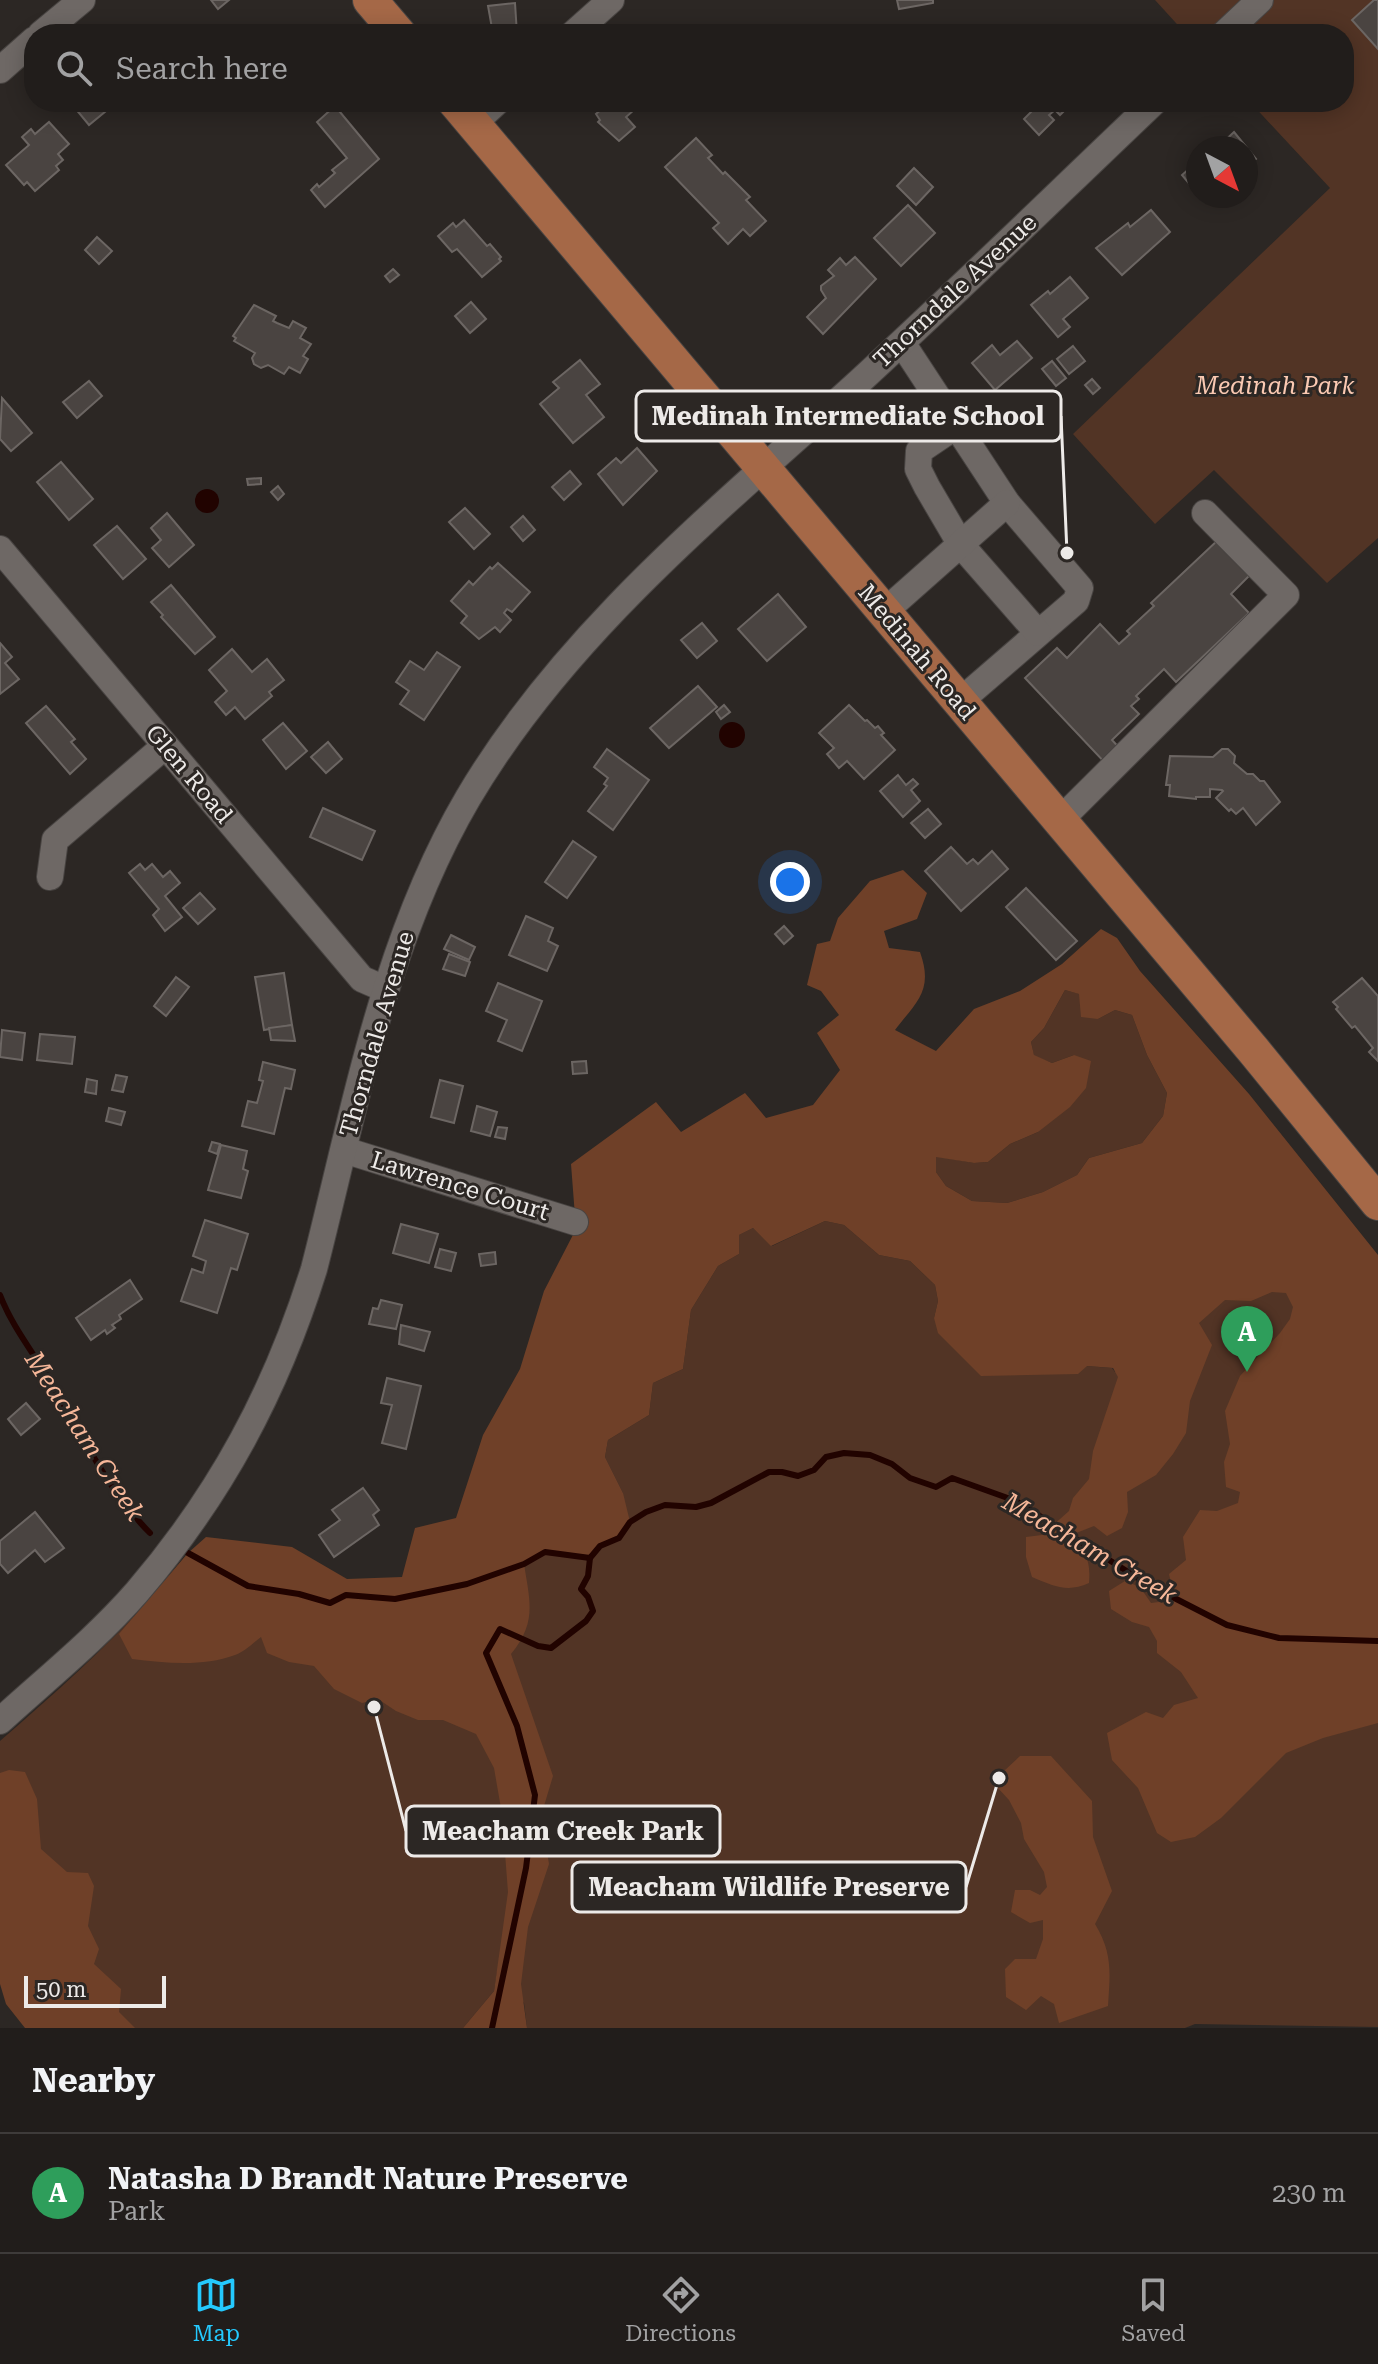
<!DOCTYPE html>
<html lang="en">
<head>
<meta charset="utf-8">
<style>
  :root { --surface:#211d1b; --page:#292624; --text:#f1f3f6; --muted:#a2a2a3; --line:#3e3b3a; --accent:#24c9fe }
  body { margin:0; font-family:"Roboto Serif",serif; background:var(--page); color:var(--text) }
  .compass { position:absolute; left:1186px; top:136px; width:72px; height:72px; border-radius:50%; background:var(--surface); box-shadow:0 4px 20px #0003; rotate:139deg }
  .scale { position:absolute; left:24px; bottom:20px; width:142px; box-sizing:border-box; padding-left:8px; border:4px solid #edeae8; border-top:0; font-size:22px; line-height:28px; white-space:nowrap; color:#edeae8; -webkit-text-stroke:6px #2c2724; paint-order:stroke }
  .you { position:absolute; left:790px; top:882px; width:28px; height:28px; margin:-20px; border:6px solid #fff; border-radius:50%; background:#1a73e8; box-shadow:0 0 0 12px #1a73e833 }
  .badge { display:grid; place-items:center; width:52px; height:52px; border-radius:50%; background:var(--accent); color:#fff; font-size:26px; font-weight:700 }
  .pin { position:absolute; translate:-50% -66px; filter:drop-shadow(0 2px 4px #0008) }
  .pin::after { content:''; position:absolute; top:42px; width:28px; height:24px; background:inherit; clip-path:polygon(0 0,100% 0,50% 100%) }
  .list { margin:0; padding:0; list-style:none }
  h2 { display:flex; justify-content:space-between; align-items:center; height:104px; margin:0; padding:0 32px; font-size:34px }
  h2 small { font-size:26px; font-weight:400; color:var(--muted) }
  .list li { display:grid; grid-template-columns:52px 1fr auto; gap:24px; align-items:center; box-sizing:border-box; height:120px; padding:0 32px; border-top:2px solid var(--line) }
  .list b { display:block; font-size:30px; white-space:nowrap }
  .list p { margin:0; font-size:26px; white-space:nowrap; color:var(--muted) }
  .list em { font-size:26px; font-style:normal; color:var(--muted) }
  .icon { flex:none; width:44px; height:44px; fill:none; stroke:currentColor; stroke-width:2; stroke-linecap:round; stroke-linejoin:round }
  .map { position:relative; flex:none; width:1378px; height:2028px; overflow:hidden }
  .search { position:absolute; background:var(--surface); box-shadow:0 4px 20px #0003; left:24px; right:24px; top:24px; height:88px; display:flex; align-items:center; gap:20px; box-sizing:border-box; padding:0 28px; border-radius:32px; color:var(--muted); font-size:30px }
  .sheet { height:224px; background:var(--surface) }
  nav { display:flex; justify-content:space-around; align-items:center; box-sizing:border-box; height:112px; border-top:2px solid var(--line); background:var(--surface); font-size:22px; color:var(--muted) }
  nav a { display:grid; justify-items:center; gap:4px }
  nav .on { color:var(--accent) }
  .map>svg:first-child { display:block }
  .green { fill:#523425 }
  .forest { fill:#6f4028; fill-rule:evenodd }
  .water { fill:#210300 }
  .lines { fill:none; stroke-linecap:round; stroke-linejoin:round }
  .stream { stroke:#210300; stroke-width:6 }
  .building { fill:#4a4441; stroke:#6c6663; stroke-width:2 }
  .minor-casing { stroke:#484442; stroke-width:28 }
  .major-casing { stroke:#484442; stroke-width:36 }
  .minor { stroke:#6e6865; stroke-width:26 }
  .major { stroke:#a56847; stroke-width:34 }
  .labels { text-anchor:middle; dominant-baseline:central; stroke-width:6; stroke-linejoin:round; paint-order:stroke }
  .street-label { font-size:24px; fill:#edeae8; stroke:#2c2724 }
  .park-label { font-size:24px; font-style:italic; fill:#fac9b2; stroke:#2c2724 }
  .water-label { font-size:26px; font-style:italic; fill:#f6b799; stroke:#2c2724 }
  .leader { fill:none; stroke:#edeae8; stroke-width:3 }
  .callout-dot { fill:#edeae8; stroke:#2c2724; stroke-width:3 }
  .callout { fill:#2c2724; stroke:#edeae8; stroke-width:3 }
  .callout-label { font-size:26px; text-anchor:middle; font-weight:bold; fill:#edeae8 }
</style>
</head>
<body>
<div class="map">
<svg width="1378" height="2028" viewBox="0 0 1378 2028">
  <rect width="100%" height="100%" fill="#2c2724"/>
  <g class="green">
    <path d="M1155,0H1378V538L1327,583L1214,470L1155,524L1073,434L1330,188L1250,102H1344V34H1186Z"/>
    <path d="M1065,990L1080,994L1098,1019L1115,1010L1132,1015L1147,1055L1167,1093L1163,1116L1142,1143L1089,1158L1077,1175L1043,1192L1007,1203L972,1201L946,1186L936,1172L935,1156L974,1163L988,1162L1010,1144L1038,1132L1074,1055L1052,1063L1034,1056L1031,1042L1044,1028Z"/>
    <path d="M1326,1193L1378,1256V2027L1195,2024L1185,2028H527L524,2003L497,1972L494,1991L463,2028H58L0,1959V1741C54,1694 106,1648 154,1595L299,1594L524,1564L545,1552L590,1558L600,1546L619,1537L623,1493L605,1457L608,1440L649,1415L653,1383L683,1369L691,1310L718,1266L739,1254V1235L753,1228L772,1246L825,1221L844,1225L879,1255L910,1261L935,1285L938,1301L934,1318L1087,1366L1112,1368L1115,1372Z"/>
  </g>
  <g class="forest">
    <path d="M903,870L927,893L917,919L884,931L889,948L920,952C934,991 916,1002 895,1030L936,1051L974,1009L1020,991L1062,964L1101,929L1117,938L1140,971L1249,1094L1378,1255V1723L1323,1738L1286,1753L1221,1818L1195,1837L1171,1842L1157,1833L1138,1788L1112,1760L1107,1733L1146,1712L1163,1718L1174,1705L1198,1698L1181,1672L1157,1653V1641L1149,1627L1132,1622L1111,1609L1109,1591L1125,1581L1140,1587L1151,1603L1175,1600L1169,1574L1186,1560L1183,1537L1200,1510L1217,1511L1238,1503L1240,1492L1226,1487L1224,1462L1230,1444L1225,1411L1240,1376L1280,1333L1290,1319L1293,1307L1286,1293L1272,1292L1251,1301L1225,1300L1199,1323L1212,1345L1190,1401L1186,1433L1173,1454L1156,1475L1127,1492L1128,1512L1122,1528L1107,1536L1094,1526L1071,1535C1085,1554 1091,1558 1089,1583C1067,1593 1054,1586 1032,1577L1026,1557V1537L1042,1535L1069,1511L1073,1498L1089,1479L1093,1451L1118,1377L1113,1368L1087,1366L1078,1374L981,1376L938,1333L934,1318L938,1301L935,1285L910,1261L879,1255L844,1225L825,1221L771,1246L753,1228L739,1235V1254L718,1266L691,1310L683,1369L653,1383L649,1415L608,1440L605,1457L623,1493L630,1522L619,1538L600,1546L590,1558L545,1552L524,1564C530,1602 537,1622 511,1654L553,1776L541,1816L549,1864L528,1927L521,1984L527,2028H463L494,1991L508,1892L502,1814L494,1768L476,1734L443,1720H418L396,1711L378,1699L362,1703L334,1689L314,1666L289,1662L267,1653L261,1637C253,1643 244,1652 235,1655C203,1667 166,1663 132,1659L119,1634L188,1553L206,1537L292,1547L347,1579L402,1577L415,1528L456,1518L483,1435L520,1369L544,1291L576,1229L571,1164L656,1102L681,1132L745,1093L766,1118L813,1105L840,1070L817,1033L839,1015L821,991L807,985L817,944L830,941L838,918L870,881ZM1065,990L1079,994L1081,1017L1098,1019L1115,1010L1132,1015L1147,1055L1167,1093L1163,1116L1142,1143L1089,1158L1077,1175L1043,1192L1007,1203L972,1201L946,1186L936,1172V1157L974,1163L988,1162L1010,1144L1038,1132L1070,1107L1086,1088L1091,1061L1074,1055L1052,1063L1034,1055L1031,1042L1044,1028Z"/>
    <path d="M1020,1756H1051L1092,1801L1093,1837L1112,1891L1095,1924C1113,1954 1110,1973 1108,2006L1059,2023L1054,2004L1041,1996L1026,2010L1006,1997L1005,1969L1015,1959H1036L1043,1939V1920L1030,1923L1011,1912L1015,1890H1030L1040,1895L1047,1887L1044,1872L1024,1839L1021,1823L1009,1800L997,1787L1004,1771Z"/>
    <path d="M9,1770L25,1772L37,1799L41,1849L67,1872L88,1873L94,1886L88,1926L99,1949L94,1964L121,1989L119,2012L135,2028H25L6,2004L0,1984V1773Z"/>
  </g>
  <g class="water">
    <circle cx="207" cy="501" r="12"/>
    <circle cx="732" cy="735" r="13"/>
  </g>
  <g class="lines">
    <g class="stream">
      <path d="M0,1295C12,1326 32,1351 49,1379C80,1431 107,1490 150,1533"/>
      <path d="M188,1553L248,1586L299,1594L330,1603L346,1595L395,1599L467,1584L524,1564L545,1552L590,1558L600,1546L619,1538L630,1522L646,1512L665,1505L696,1507L711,1503L769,1472H782L798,1476L814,1470L826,1457L844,1453L870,1455L892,1464L910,1478L936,1487L952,1478L1016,1501L1147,1584L1227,1625L1279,1638L1378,1641"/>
      <path d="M492,2028L526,1868L535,1795L517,1726L486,1653L500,1629L538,1646L551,1648L586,1621L593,1611L588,1597L581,1589L588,1576L590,1558"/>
    </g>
  </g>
  <g class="building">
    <path d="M211,0H229L218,9Z"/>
    <path d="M897,0H933V3L899,9Z"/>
    <path d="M1374,0H1378V49L1352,20Z"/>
    <path d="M515,3L517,34H493L488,6Z"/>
    <path d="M70,102H117L89,125Z"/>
    <path d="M610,102H627L634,110L626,117L635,127L619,141L598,122L600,120L596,114Z"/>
    <path d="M1029,102H1079L1073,108L1070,105L1060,115L1055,110L1049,115L1054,120L1039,135L1024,119L1035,108Z"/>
    <path d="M335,106L379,159L325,207L311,190L317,184L319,187L335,173L332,170L347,158L317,122Z"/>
    <path d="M49,122L69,144L58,154L63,160L56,166L59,170L35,191L27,182L24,185L6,165L29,145L22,137L31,129L35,134Z"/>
    <path d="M1234,132L1256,159L1246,168V148H1217Z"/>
    <path d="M696,138L712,155L708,158L723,174L725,172L750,197L746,200L766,221L750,236L743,229L728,244L713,228L719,223L665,167Z"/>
    <path d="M1198,161V194L1182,175Z"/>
    <path d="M914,168L933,187L916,205L897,186Z"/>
    <path d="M908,205L935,233L901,266L874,238Z"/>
    <path d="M1151,210L1170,232L1122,275L1096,248L1128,223L1130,227Z"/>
    <path d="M464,220L487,246L490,244L501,257L499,259L501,261L482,277L457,249L452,252L438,236L453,223L456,227Z"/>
    <path d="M97,237L112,251L99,264L85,250Z"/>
    <path d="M855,257L876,279L823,334L807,317L826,298L821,290V286L834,276L828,270L840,258L846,265Z"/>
    <path d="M393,269L399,275L390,282L385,276Z"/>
    <path d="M1070,277L1088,298L1063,319L1070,327L1058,337L1031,305L1048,291L1050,294Z"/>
    <path d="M471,302L486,319L470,333L455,316Z"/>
    <path d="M254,305L276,316L273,321L277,323L289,328L293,321L306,328L300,338L311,344L303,356L308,359L300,373L289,367L284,374L268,365L261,368L254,364L252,358L255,353L234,341L236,338L233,336Z"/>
    <path d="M1017,341L1032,358L995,390L972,363L992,345L1000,355Z"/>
    <path d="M1073,346L1085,361L1069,374L1057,359Z"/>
    <path d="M580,360L600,384L586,395L604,417L573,443L540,404L559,388L553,382Z"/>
    <path d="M1052,361L1066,378L1056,386L1042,369Z"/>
    <path d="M1092,379L1100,388L1093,394L1085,385Z"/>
    <path d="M89,381L102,396L77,418L63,402Z"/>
    <path d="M2,398L32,433L11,451L0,439Z"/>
    <path d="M637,448L657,471L623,505L598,474L616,458L621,463Z"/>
    <path d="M61,462L93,499L69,520L37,482Z"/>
    <path d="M570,471L581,484L564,500L552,487Z"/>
    <path d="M261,478V484L248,485L247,479Z"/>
    <path d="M278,486L284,494L278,500L271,492Z"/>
    <path d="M465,508L490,534L474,549L449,522Z"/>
    <path d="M167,513L194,545L169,567L152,548L161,540L151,528Z"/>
    <path d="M523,516L535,530L523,541L511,527Z"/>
    <path d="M117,526L146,559L123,579L94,545Z"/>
    <path d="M1219,539L1249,576L1231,594L1249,613L1176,682L1164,669L1136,696L1139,699L1131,706L1139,714L1112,740L1124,753L1109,767L1025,678L1057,648L1067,658L1100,624L1119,644L1130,634L1127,631L1154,606L1151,603Z"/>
    <path d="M498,563L530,592L512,612L507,609L504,613L511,620L500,632L495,627L479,639L461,623L467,616L451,601L469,581L473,585L490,567L492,569Z"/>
    <path d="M171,585L215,637L195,654L161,617L163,615L151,602Z"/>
    <path d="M778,594L806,627L767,661L738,629Z"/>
    <path d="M702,623L717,641L697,658L681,640Z"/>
    <path d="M0,643L12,657L5,663L19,679L0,694Z"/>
    <path d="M232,649L252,672L267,659L284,680L269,692L272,696L245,719L235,707L226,715L215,702L227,691L209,670Z"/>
    <path d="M437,652L460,667L424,720L400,704L409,691L396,682L410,661L424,670Z"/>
    <path d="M698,686L717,707L669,748L650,728Z"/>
    <path d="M724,705L730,712L721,719L716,712Z"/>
    <path d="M849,705L865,721L867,720L875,728L878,726L884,733L881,735L895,750L864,779L847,761L839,768L827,754L834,748L819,733Z"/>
    <path d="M46,706L75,739L71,742L86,759L70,774L26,723Z"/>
    <path d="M283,723L307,751L286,769L263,740Z"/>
    <path d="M328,742L342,759L326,773L311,757Z"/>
    <path d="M607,749L649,780L613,830L588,811L607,786L604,784L608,778L594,767Z"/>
    <path d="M1222,749H1228L1235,756L1234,763L1247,774H1253L1260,781H1264L1280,802L1256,825L1243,808L1236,814L1231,809L1229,811L1216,798L1223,791L1222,790L1210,789V797H1196V799L1169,796L1170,785H1166L1170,756L1213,757Z"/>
    <path d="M898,775L906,785L913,779L918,784L911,790L920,801L903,817L880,791Z"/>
    <path d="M323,808L375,831L362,860L310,837Z"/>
    <path d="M928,809L941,824L925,838L911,823Z"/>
    <path d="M573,841L596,857L567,898L545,882Z"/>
    <path d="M951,847L967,864L973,859L978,864L992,851L1008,869L961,911L925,871Z"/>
    <path d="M140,864L145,870L152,864L163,877L170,871L180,883L165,896L182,917L165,931L153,915L159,909L129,873Z"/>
    <path d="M1026,888L1077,941L1056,960L1006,907Z"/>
    <path d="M200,893L215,909L198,924L183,908Z"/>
    <path d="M526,916L553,928L548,941L558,946L547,971L509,955Z"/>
    <path d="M784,926L793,936L784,944L775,934Z"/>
    <path d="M451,935L475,947L469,960L444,949Z"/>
    <path d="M449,954L470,962L465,976L443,969Z"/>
    <path d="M284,973L292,1025L264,1030L255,977Z"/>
    <path d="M176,977L189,987L166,1016L154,1006Z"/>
    <path d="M1362,978L1378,996V1061L1369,1052L1373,1048L1355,1026L1352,1028L1336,1009L1338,1007L1333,1002Z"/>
    <path d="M498,983L542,1001L522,1051L498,1041L507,1020L486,1011Z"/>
    <path d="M292,1025L295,1041L271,1040L269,1028Z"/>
    <path d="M2,1030L25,1033L22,1060L0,1057Z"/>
    <path d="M40,1034L75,1037L72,1064L37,1060Z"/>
    <path d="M586,1061L587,1073L573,1074L572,1062Z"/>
    <path d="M263,1062L295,1070L291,1089L285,1088L274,1134L242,1126L248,1101L257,1103L263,1081L259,1080Z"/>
    <path d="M116,1075L127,1077L123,1092L112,1090Z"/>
    <path d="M87,1079L97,1081L96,1094L85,1092Z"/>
    <path d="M440,1080L463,1086L454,1123L431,1117Z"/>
    <path d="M477,1106L497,1112L490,1136L471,1131Z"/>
    <path d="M109,1108L125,1112L121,1125L106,1121Z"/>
    <path d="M498,1127L507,1128L505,1139L495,1137Z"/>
    <path d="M212,1142L220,1144L217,1154L209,1151Z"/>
    <path d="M221,1145L247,1151L243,1169L248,1171L241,1198L208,1190Z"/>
    <path d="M205,1220L248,1234L237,1270L231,1268L217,1313L181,1301L192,1269L203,1273L206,1261L193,1256Z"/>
    <path d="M401,1224L438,1234L429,1263L393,1253Z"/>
    <path d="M440,1249L456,1253L451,1271L435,1267Z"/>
    <path d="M495,1252L496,1264L481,1266L479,1254Z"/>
    <path d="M130,1280L142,1299L119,1315L121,1319L112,1325L115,1328L107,1334L105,1330L91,1340L76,1318Z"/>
    <path d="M381,1300L402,1305L396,1329L369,1324L373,1308L378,1309Z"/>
    <path d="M401,1325L430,1332L424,1351L399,1344Z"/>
    <path d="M387,1378L421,1386L406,1449L382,1443L392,1405L381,1403Z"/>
    <path d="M26,1403L40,1419L21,1435L8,1419Z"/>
    <path d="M363,1488L379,1510L373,1515L379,1525L334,1557L319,1535L340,1520L332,1510Z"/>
    <path d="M35,1512L64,1548L45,1562L35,1550L8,1573L0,1564V1541Z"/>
  </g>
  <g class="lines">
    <defs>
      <g id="minor">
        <path d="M41,34L82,0"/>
        <path d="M573,34L611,0"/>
        <path d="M1224,34L1260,0"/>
        <path d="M0,70L34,40"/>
        <path d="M473,124L497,102"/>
        <path d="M902,343L1007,503L1080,588L1076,601L959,702"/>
        <path d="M956,426L919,451L918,469L927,487L961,545L1038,633"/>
        <path d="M0,549L362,979L385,989"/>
        <path d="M884,612L1007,503"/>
        <path d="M1058,822L1286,595L1205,513"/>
        <path d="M50,877L55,840L165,746"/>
        <path d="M344,1150L575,1222"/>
        <path d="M0,1721C46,1679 96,1639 137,1592C221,1494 276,1391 314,1269C355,1109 384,941 468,798C563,637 710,517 847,393C951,298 1052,199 1154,102"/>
      </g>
      <g id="major">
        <path d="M370,0L399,34"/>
        <path d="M455,102L1254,1051L1378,1203"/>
      </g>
    </defs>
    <use href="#minor" class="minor-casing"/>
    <use href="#major" class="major-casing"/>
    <use href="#minor" class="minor"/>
    <use href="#major" class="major"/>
  </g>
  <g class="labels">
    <g class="street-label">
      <text transform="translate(955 291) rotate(-43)">Thorndale Avenue</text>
      <text transform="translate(917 652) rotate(50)">Medinah Road</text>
      <text transform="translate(189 774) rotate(50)">Glen Road</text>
      <text transform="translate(377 1034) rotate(-74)">Thorndale Avenue</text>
      <text transform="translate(460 1186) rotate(17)">Lawrence Court</text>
    </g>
    <g class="park-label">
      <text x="1275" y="386">Medinah Park</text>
    </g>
    <g class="water-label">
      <text transform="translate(85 1436) rotate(57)">Meacham Creek</text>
      <text transform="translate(1090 1548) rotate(30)">Meacham Creek</text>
    </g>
  </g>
  <path class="leader" d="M1067 553L1061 416M374 1707L406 1831M999 1778L966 1887"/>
  <g class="callout-dot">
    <circle cx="1067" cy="553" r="8"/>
    <circle cx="374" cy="1707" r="8"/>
    <circle cx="999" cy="1778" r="8"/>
  </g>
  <g class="callout">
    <rect x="636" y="391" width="425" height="50" rx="8"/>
    <rect x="406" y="1806" width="314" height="50" rx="8"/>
    <rect x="572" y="1862" width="394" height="50" rx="8"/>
  </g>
  <g class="callout-label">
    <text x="848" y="425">Medinah Intermediate School</text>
    <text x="563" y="1840">Meacham Creek Park</text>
    <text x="769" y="1896">Meacham Wildlife Preserve</text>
  </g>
</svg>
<svg class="compass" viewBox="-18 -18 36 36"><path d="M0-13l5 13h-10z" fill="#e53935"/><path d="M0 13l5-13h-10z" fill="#a2a2a3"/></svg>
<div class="scale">50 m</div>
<div class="you"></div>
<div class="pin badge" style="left:1247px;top:1372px;background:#2e9e5b">A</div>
<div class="search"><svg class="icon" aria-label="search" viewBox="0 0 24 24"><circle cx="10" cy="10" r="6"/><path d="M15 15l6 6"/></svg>Search here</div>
</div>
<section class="sheet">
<h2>Nearby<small></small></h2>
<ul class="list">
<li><span class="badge" style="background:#2e9e5b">A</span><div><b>Natasha D Brandt Nature Preserve</b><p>Park</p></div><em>230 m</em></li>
</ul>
</section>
<nav>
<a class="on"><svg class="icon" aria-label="map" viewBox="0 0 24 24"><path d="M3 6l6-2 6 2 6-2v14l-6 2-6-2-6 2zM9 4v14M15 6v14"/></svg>Map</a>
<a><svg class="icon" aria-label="directions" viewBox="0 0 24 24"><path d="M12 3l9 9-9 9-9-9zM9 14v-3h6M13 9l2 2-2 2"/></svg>Directions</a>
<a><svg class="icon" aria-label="saved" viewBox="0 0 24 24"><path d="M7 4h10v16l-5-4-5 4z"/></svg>Saved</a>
</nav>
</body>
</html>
